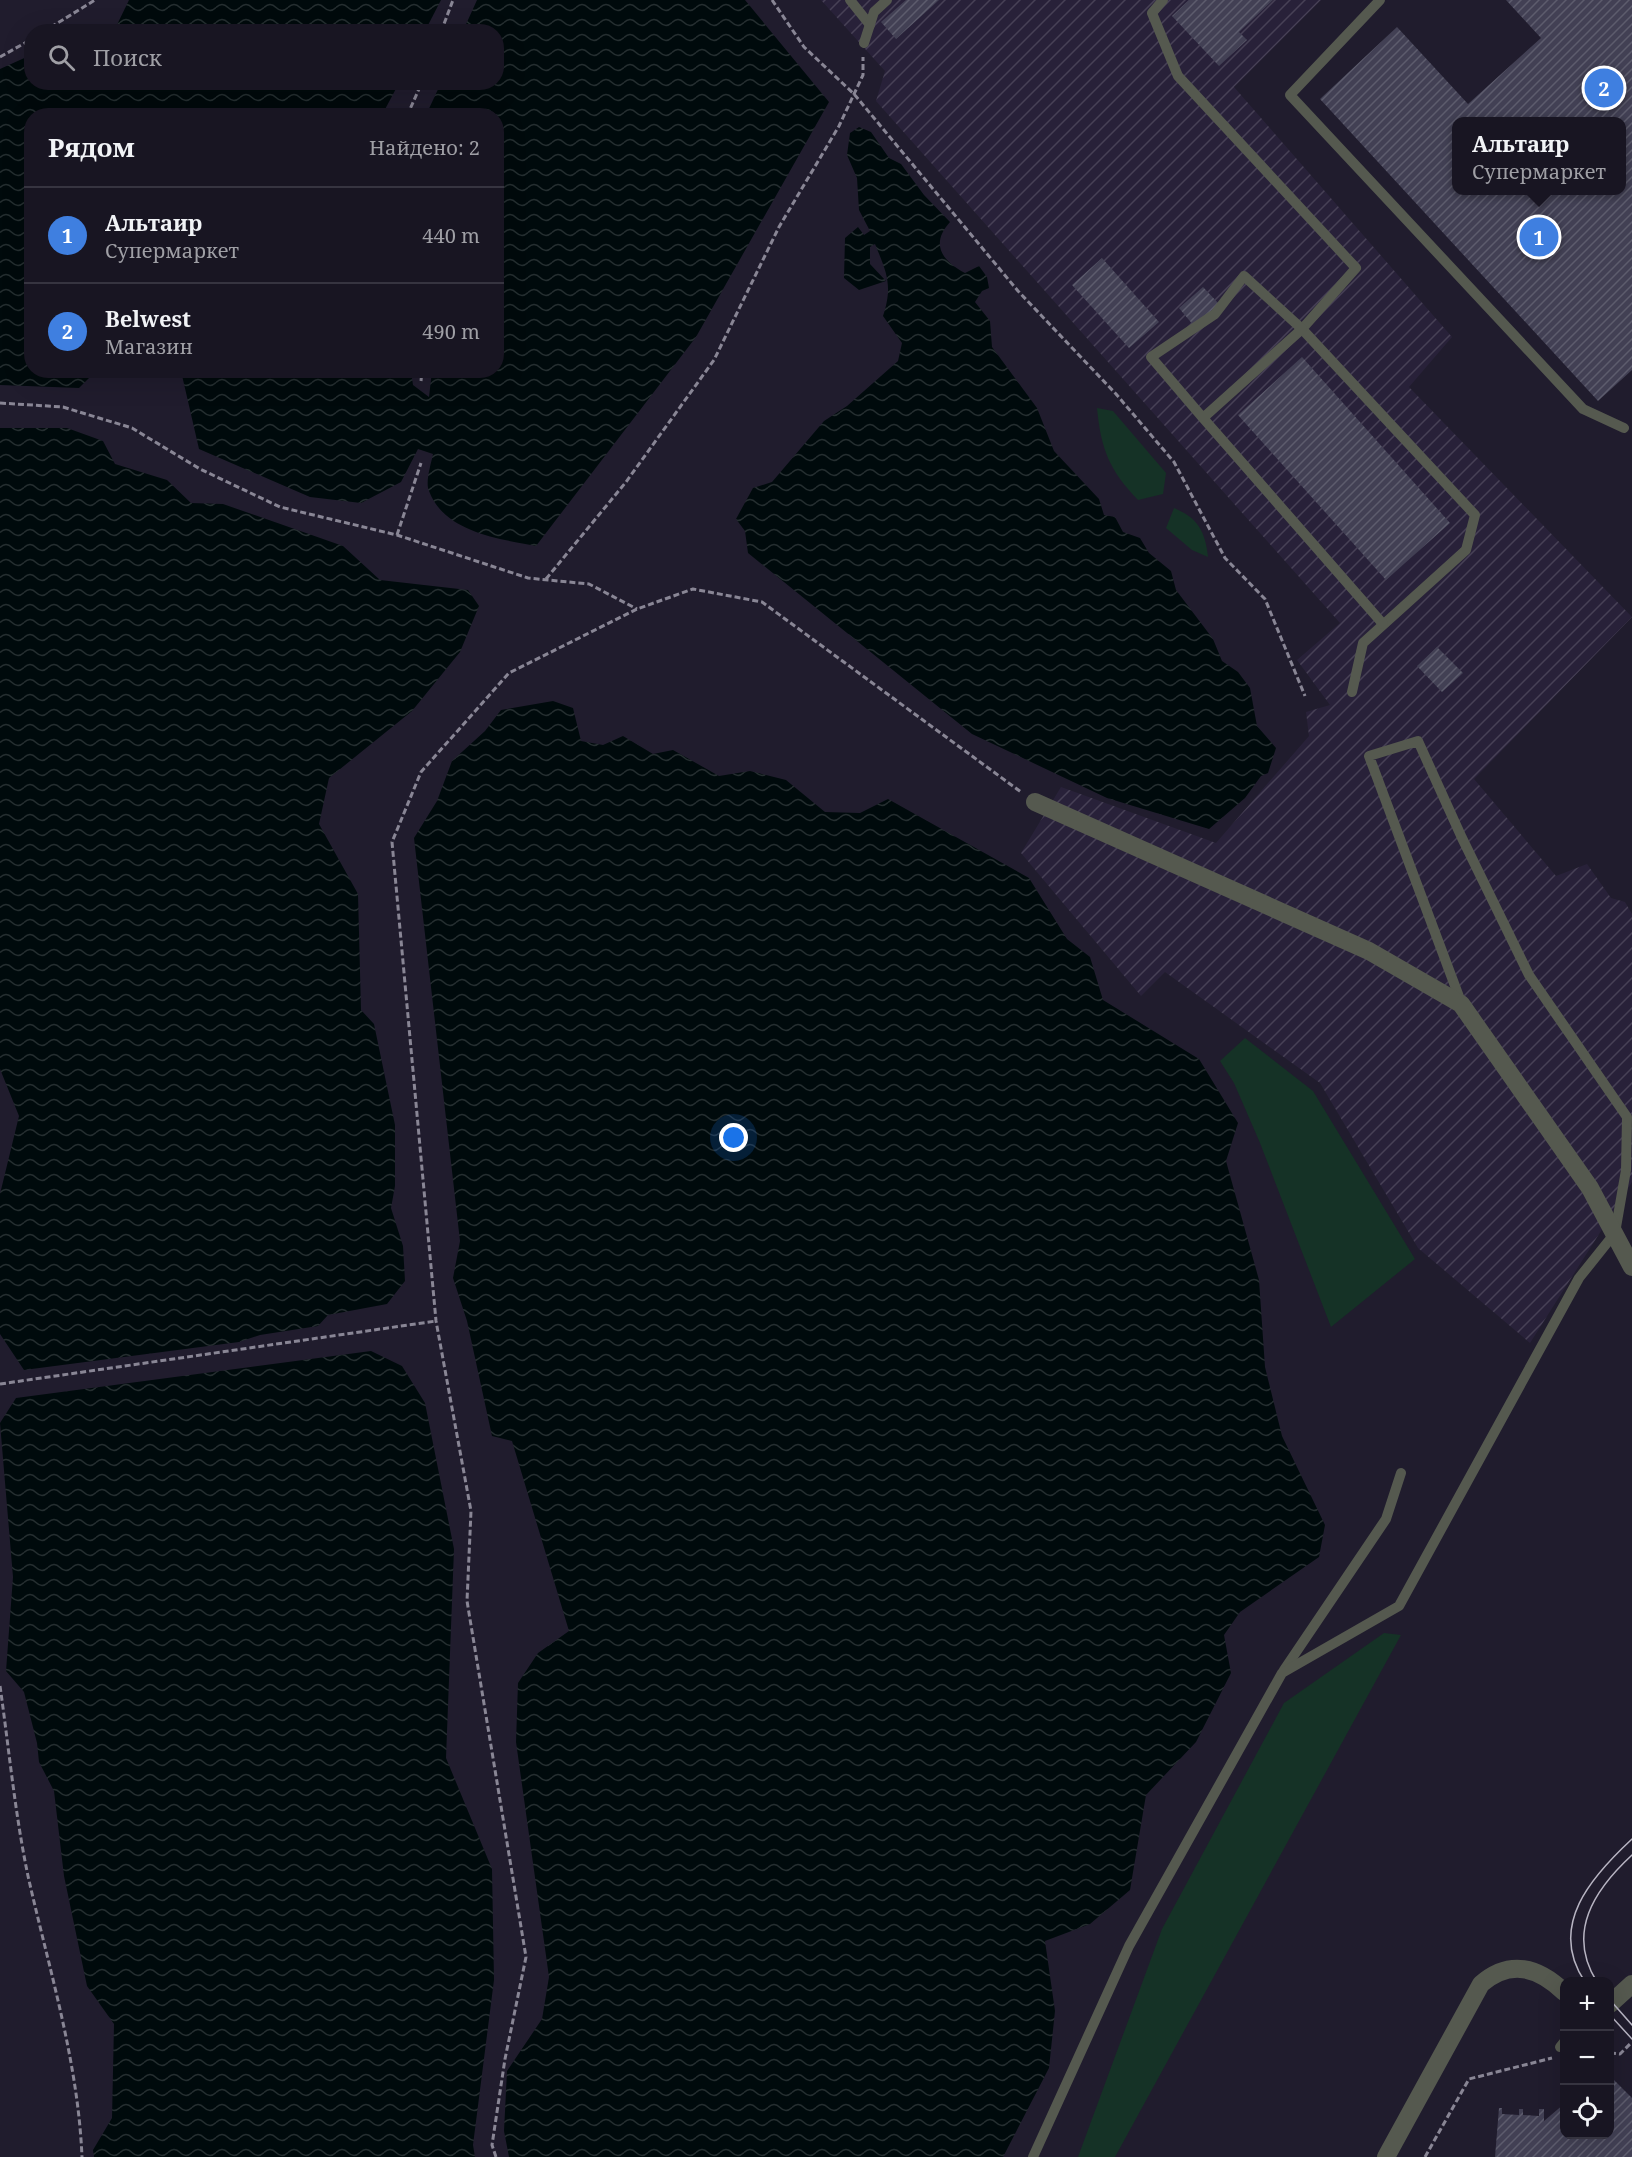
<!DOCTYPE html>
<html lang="ru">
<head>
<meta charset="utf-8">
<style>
  :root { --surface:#181522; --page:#211e2a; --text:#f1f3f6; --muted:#9f9fa5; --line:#363440; --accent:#f491d4 }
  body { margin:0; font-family:"Noto Serif",serif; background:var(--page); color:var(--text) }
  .controls { position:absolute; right:18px; bottom:18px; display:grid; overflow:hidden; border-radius:12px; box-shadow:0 6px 24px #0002 }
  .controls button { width:54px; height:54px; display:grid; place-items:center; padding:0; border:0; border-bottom:2px solid var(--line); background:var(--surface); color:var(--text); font:30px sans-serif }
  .you { position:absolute; left:734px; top:1138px; width:21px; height:21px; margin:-15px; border:4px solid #fff; border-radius:50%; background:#1a73e8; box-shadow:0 0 0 9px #1a73e833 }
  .badge { display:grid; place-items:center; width:39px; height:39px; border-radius:50%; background:var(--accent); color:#fff; font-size:20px; font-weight:700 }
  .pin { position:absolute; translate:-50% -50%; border:3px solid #fff; box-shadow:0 2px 6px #0006 }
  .popup { position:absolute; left:1452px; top:117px; width:174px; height:78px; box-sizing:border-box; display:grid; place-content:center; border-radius:12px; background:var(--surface); filter:drop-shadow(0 2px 4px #0005); font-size:20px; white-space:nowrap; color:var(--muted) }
  .popup b { font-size:22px; color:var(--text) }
  .popup::after { content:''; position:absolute; left:50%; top:100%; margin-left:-12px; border:12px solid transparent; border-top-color:var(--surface) }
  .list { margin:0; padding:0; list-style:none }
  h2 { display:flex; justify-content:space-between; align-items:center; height:78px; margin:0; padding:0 24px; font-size:26px }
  h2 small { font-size:20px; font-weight:400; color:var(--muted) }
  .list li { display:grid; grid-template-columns:39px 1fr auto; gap:18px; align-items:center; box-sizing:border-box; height:96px; padding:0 24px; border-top:2px solid var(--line) }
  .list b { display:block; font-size:22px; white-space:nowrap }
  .list p { margin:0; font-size:20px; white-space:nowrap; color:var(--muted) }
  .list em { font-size:20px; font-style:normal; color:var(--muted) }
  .icon { flex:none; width:33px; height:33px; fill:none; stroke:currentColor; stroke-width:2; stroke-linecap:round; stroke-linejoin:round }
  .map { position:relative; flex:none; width:1632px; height:2157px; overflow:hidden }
  .search { position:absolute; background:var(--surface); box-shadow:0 6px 24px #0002; left:24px; top:24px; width:480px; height:66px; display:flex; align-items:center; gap:15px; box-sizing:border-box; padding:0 21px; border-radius:24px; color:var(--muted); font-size:22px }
  .panel { position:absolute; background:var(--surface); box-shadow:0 6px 24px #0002; left:24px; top:108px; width:480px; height:270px; border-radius:24px }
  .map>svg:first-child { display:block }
  .industrial { fill:url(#industrial-furrows) }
  .grass { fill:#153226 }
  .water { fill:url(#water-waves) }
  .building { fill:url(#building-hatch); fill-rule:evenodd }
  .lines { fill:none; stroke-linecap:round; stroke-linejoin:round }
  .path { stroke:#898695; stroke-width:3; stroke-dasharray:6 3; stroke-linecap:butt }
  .lane { stroke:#55594f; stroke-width:10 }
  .street { stroke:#55594f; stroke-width:18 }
  .tram { stroke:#b8b5c3; stroke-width:1.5 }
</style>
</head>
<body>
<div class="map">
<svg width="1632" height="2157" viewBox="0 0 1632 2157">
  <defs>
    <pattern id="industrial-furrows" width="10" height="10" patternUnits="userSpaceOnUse" patternTransform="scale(1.5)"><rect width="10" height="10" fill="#282139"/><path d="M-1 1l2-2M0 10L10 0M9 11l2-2" fill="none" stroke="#474156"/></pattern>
    <pattern id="water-waves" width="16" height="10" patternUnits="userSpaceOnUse" patternTransform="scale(1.5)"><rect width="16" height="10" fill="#000a0c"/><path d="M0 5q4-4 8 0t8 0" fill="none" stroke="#252e30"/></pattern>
    <pattern id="building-hatch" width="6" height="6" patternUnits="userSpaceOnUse" patternTransform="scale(1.5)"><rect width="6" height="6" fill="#424054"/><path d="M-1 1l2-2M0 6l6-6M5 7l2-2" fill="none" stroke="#5d5c6d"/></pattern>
  </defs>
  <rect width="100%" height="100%" fill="#201c2d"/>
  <path class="industrial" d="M821,0H1321L1234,87L1452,337L1409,387L1632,617L1474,779L1556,876L1587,864L1611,898L1625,902L1632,914V1182L1530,1343L1418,1248L1320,1083L1165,972L1141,996L1021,853L1061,787L1216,843L1309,736L1306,712L1330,705L1297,660L1340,623L876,101L885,71Z"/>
  <g class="grass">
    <path d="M1097,408L1113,411L1166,473L1163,494L1138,500C1109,470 1101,449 1097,408Z"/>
    <path d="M1174,508C1198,518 1205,531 1208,557L1192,550L1166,528Z"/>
    <path d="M1245,1038L1313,1091L1415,1259L1331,1327L1260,1143L1234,1083L1220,1061Z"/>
    <path d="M1384,1633L1401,1635L1115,2157H1078L1162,1929L1284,1703Z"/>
  </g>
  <g class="water">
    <path d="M129,0H441L425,31H114Z"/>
    <path d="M477,0H745L829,102L696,337L536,546C499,539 444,532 429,491C425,482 431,464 433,454L418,449L401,482L361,503L310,497L199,449L181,371H411L413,385L429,397L432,371L496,370V116L426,115L441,83L496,82V32L463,31Z"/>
    <path d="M31,55L32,82L399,83L382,115L32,116V370L96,371L79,388L0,385V69Z"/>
    <path d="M859,127L871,132L889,158L901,164L924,195L950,222C930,244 942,261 965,273L979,266L987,277L989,288L982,291L975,302L990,321L992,347L1037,408L1054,451L1099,499L1104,515L1115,517L1123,532L1140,538L1149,553L1171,571L1176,590L1213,639L1222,661L1238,672L1250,688L1257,726L1276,748L1268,773L1261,776L1245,798L1209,829L1107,798L972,734L748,553L745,531L736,519L753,488L772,482L824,421L847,406L898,361L902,343L883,316C893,286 887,273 875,244L870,247V264L886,281L859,290L844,278L845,238L858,227L864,235L870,231L859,210L857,178L847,155L850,133Z"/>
    <path d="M0,428H67L103,441L115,464L167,480L191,503L223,504L343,546L380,580L468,590L479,606L460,652L412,711L329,778L319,824L358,894L361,1010L374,1024L395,1125V1186L391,1208L403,1246L405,1281L387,1304L328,1315L318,1326L260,1335L239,1342L24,1370L0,1334V1194L19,1116L0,1069Z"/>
    <path d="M553,701L573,708L581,741L603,745L623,736L653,754L673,750L719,776L750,771L786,780L825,812L860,813L888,799L1029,878L1067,939L1090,957L1103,1000L1199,1059L1238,1123L1226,1161L1259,1280L1265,1367L1282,1436L1325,1525L1319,1557L1240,1612L1224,1635L1231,1673L1196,1742L1146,1795L1130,1890L1090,1924L1045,1941L1055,2011L1049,2068L1003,2157H509L504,2131L507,2071L542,2019L549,1977L516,1742L518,1683L538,1653L569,1631L512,1441L492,1436L467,1321L453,1278L460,1241L414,838L437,801L452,761L485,731L501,710Z"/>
    <path d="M371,1351L402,1366L425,1403L454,1549L446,1758L492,1869L494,1980L473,2145L475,2157H94L93,2150L112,2118L114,2024L87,1986L64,1876L54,1791L39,1762L37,1743L24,1692L6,1671L13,1577L0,1423L16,1398Z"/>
  </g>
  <g class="building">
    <path d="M906,0H939L896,39L881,22Z"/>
    <path d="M1189,0H1273L1239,32L1247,40L1219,66L1172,16Z"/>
    <path d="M1506,0H1632V370L1598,401L1320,99L1397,27L1468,104L1541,38ZM1456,122H1622V190H1456Z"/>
    <path d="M1102,258L1159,322L1129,348L1072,285Z"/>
    <path d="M1203,287L1219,304L1194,326L1179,308Z"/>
    <path d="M1302,357L1450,523L1386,580L1238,415Z"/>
    <path d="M1437,647L1463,673L1442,692L1417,666Z"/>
    <path d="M1610,2076L1632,2098V2157H1495L1499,2108H1502V2114L1519,2115V2109H1523V2115L1539,2116V2109H1544V2121L1564,2104V2134H1610Z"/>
  </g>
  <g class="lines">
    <g class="path">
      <path d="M772,0L804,47L854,94L1018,291L1116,394L1174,462L1225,558L1265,599L1305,696"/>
      <path d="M43,32L95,0"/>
      <path d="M441,32L453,0"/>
      <path d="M0,57L32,39"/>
      <path d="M407,116L422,82"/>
      <path d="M421,381L422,370"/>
      <path d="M0,403L63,407L132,428L200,469L280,507L397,535L528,578L589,584L637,609"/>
      <path d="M397,535L421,463"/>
      <path d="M546,579L626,482L714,360L779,227L839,126L863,75V57"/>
      <path d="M0,1384L436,1321"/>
      <path d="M0,1686C9,1749 15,1814 28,1876C49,1969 78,2061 82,2157"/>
      <path d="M1610,2053L1620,2054L1632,2042"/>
      <path d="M496,2157L492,2145L505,2059L526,1957L467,1601L471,1511L436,1321L392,842L421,772L509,673L637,609L693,589L762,602L1021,792"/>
      <path d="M1425,2157L1469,2079L1552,2058"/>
    </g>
    <g class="lane">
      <path d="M850,0L870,25"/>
      <path d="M1163,0L1152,13L1178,76L1356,268L1302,329L1475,515L1466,550L1363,643L1352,692"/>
      <path d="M1380,0L1290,95L1583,409L1624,428"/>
      <path d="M864,43L874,12L887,0"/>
      <path d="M1203,418L1151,357L1215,314L1244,276L1302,329L1203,418L1383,624"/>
      <path d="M1284,1670L1386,1519L1401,1473"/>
      <path d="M1560,2047L1564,2042"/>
      <path d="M1033,2157L1129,1946L1282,1673L1399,1606L1579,1278L1615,1233L1626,1170L1627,1117L1529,975L1462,838L1418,741L1369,756L1461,1002"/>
    </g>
    <g class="street">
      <path d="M1035,802L1369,951L1461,1004L1590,1188L1632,1267"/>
      <path d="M1610,2004L1632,1984"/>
      <path d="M1386,2157L1481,1984C1510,1959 1538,1967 1564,1992"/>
    </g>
    <g class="tram">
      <path d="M1585,1982C1547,1926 1592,1876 1632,1839"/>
      <path d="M1597,1982C1566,1933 1594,1890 1632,1855"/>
      <path d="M1610,2000L1632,2025"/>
      <path d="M1610,2015L1632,2039"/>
    </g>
  </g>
</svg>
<div class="controls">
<button>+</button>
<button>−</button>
<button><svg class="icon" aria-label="locate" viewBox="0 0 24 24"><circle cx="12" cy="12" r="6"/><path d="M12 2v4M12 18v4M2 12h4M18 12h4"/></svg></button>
</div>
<div class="you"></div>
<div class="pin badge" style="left:1539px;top:237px;background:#3f7fe0">1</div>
<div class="popup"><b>Альтаир</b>Супермаркет</div>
<div class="pin badge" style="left:1604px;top:88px;background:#3f7fe0">2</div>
<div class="search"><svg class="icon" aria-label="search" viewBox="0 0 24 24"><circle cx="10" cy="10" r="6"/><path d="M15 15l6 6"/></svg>Поиск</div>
<section class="panel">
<h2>Рядом<small>Найдено: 2</small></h2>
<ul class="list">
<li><span class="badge" style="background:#3f7fe0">1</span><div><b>Альтаир</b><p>Супермаркет</p></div><em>440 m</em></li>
<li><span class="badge" style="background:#3f7fe0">2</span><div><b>Belwest</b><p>Магазин</p></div><em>490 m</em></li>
</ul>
</section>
</div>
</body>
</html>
